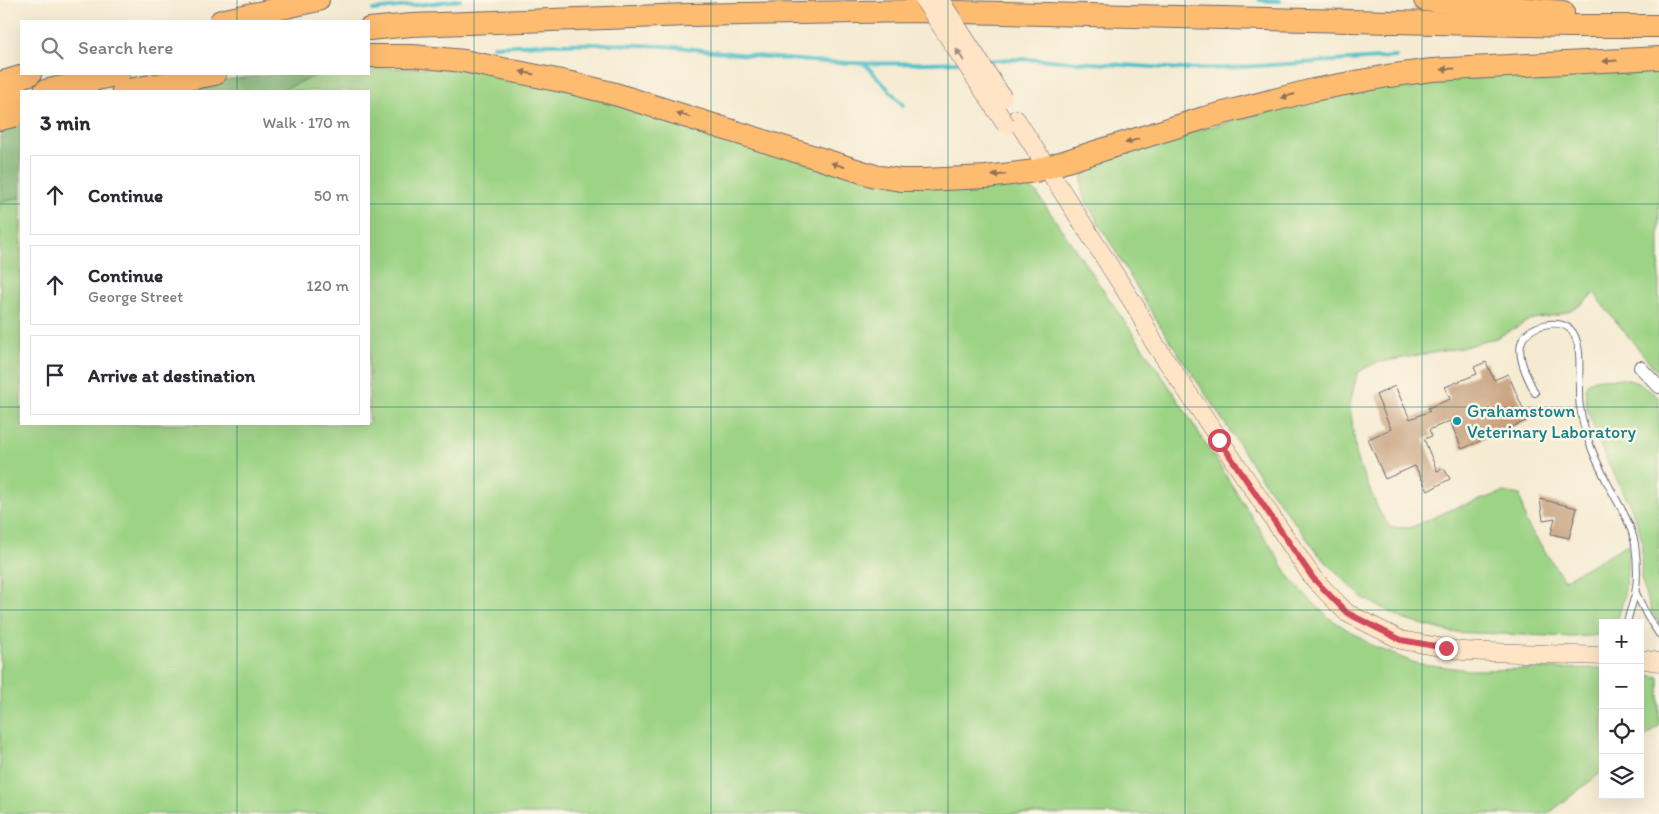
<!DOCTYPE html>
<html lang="en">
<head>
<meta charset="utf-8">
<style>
  :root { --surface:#fff; --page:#f2f2f3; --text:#2b2b33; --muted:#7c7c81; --line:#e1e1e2 }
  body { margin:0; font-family:Itim,sans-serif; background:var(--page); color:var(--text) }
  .controls { position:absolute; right:15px; bottom:15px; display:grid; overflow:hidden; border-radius:0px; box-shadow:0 5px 20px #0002 }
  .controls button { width:45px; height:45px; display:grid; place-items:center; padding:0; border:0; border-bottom:1px solid var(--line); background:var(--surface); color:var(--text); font:25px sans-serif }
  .stop { position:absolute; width:15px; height:15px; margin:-11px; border:4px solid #d1495b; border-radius:50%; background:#fff }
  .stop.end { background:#d1495b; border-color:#fff; box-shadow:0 1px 5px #0008 }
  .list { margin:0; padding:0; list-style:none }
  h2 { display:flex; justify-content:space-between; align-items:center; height:65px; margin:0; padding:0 20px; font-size:21px }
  h2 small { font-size:16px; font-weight:400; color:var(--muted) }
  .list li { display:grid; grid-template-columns:32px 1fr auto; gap:15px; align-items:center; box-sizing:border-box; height:80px; margin:0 10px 10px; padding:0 10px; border:1px solid var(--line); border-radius:0px }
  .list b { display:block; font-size:19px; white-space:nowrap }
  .list p { margin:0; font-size:16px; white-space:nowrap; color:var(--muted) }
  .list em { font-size:16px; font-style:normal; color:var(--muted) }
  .icon { flex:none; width:28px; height:28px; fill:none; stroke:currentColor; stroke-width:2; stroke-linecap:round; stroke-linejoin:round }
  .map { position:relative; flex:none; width:1659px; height:814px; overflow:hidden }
  .search { position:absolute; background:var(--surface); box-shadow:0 5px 20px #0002; left:20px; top:20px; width:350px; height:55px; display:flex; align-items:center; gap:12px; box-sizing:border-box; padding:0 18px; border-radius:0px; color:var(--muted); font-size:19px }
  .panel { position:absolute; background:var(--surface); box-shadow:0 5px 20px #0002; left:20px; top:90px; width:350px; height:335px; border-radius:0px }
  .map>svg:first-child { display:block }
  .green { fill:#9cd384; stroke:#5f7a60 }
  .forest { fill:#7db572; stroke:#506c56 }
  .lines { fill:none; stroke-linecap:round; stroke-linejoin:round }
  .stream { stroke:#52c0c7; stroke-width:4 }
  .building { fill:#c7a07e }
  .lane-casing { stroke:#6c6870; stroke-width:8 }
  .street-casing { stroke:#6c6870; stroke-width:14 }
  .secondary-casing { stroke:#6c6870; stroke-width:19 }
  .highway-casing { stroke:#6c6870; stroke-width:24 }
  .lane { stroke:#fff; stroke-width:6 }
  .street { stroke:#fff; stroke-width:12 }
  .secondary { stroke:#ffe4c6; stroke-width:18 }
  .highway { stroke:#febc70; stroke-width:22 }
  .secondary-bridge-casing { stroke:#6c6870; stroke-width:19; stroke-linecap:butt }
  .secondary-bridge { stroke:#ffe4c6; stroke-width:18 }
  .oneway { fill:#9c8d87 }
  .oneway2 { fill:#906f56 }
  .route { stroke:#d1495b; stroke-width:6 }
  .grid { fill:none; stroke:#0f766e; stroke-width:1; stroke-opacity:0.55 }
  .culture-dot { fill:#0f9aa8; stroke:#fcf5e5; stroke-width:2 }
  .labels { text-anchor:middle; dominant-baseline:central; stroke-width:5; stroke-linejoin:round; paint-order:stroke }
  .culture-label { font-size:18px; fill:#0d838f; stroke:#fcf5e5; text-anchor:start }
</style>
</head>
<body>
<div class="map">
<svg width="1659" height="814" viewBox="0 0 1659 814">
  <rect width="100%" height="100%" fill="#fcf5e5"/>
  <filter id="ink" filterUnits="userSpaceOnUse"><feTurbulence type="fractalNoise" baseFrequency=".02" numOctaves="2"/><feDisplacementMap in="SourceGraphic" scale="10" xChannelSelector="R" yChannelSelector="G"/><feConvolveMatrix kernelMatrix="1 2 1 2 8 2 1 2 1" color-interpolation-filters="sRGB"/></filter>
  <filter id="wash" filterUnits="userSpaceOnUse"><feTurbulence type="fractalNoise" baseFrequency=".0096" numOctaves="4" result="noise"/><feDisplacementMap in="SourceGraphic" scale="20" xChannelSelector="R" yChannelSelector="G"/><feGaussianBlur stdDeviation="1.12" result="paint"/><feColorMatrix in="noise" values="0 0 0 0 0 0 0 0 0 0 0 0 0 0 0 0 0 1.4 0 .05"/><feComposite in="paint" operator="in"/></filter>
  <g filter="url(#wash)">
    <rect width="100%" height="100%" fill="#f5ebd2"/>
    <g class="green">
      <path d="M1659,64V374L1600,302L1595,293L1578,307L1558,315L1532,319L1496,338L1461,348L1375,363L1357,373L1350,406L1357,460L1380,513L1390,527L1410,528L1455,508L1504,492L1520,495L1526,523L1564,580L1628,544C1628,570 1626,599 1616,623H1603V635L1572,637L1451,632L1405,620L1361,597L1320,556L1261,478L1155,318L1088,205L1082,192V179L1085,170L1101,160L1153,142L1334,94L1432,78Z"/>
      <path d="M369,68H450L533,78L817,166L1018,183L1029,185L1036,192L1173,392L1293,582L1329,618L1373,646L1415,663L1469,670L1603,668V771L1548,814H0V203L21,197V424H369V91H279L320,74H369Z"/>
      <path d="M1595,379C1628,378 1633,377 1659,398V625L1647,600L1641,577L1642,540L1638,526L1631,507L1604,455L1587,409L1585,388L1589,382Z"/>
      <path d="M1640,674L1659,677V726L1640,741Z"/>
    </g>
    <g class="forest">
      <path d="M278,74H320L279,91H168L230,79Z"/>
      <path d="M21,125V197L0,203V130Z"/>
    </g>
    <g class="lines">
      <g class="stream">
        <path d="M1259,0L1280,1"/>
        <path d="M373,10L460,0"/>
        <path d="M493,46C550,43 607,43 663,46C705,49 746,56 788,59C844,65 901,64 958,62"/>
        <path d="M985,61L1013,59L1048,60L1182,69L1226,68L1396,57"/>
        <path d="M864,63L903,105"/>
      </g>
    </g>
    <g id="blocks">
      <g class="building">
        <path d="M1486,362L1494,380L1508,374L1528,420L1462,449L1450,421L1429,430L1432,436L1424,439L1437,471L1444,468L1450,479L1428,491L1415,466L1385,479L1368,439L1391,429L1376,395L1395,386L1410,419L1430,411L1428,408L1450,399L1445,387L1477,374L1474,367Z"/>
        <path d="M1540,499L1577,508L1569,538L1551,534L1555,518L1543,520Z"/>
      </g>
    </g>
  </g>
  <g filter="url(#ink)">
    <use href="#blocks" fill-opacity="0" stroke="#6c6870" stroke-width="1"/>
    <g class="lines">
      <defs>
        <g id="lane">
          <path d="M1535,393C1523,368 1505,335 1544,325C1552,323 1563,323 1570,329C1586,344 1576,386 1580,407C1584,436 1597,463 1610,488C1620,506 1631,524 1635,544C1637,559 1638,579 1635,594C1633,603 1629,613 1627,623"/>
          <path d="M1636,593L1647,616L1659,634"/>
        </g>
        <path id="street" d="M1640,367L1659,387"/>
        <g id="secondary">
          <path d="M1016,119L1137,309L1153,341L1313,578L1347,613L1401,640L1462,651L1603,656"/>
          <path d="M1640,659L1659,662"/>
        </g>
        <g id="highway">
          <path d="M1425,0L1563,12"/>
          <path d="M221,21L318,0"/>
          <path d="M369,29L411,25L689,15L916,11L1570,26H1659"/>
          <path d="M369,56H413L464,61L571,83L615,94L875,176L901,180H924L986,177L1035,171L1204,118L1313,90L1388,76L1432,70L1659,58"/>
          <path d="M0,83L30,74"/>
          <path d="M45,91L119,74"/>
          <path d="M123,91L215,74"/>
          <path d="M0,102L21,97"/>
          <path d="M0,119L21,114"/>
        </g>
      </defs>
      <use href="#lane" class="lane-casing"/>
      <use href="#street" class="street-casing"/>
      <use href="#secondary" class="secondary-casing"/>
      <use href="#highway" class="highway-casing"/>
      <use href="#lane" class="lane"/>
      <use href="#street" class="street"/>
      <use href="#secondary" class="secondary"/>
      <use href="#highway" class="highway"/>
      <defs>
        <g id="secondary-bridge">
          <path d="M924,0L1006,125"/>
          <path d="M940,0L1003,98"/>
        </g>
      </defs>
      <use href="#secondary-bridge" class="secondary-bridge-casing"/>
      <use href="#secondary-bridge" class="secondary-bridge"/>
    </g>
    <defs><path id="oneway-solid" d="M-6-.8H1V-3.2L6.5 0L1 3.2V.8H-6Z" transform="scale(1.25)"/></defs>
    <use class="oneway" href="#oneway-solid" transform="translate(960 55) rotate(-123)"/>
    <g class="oneway2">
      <use href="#oneway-solid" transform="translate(1610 61) rotate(177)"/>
      <use href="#oneway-solid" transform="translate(1448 69) rotate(177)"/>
      <use href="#oneway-solid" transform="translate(527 73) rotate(-168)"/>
      <use href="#oneway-solid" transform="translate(1288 96) rotate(165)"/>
      <use href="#oneway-solid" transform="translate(683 115) rotate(-163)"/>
      <use href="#oneway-solid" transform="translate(1132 141) rotate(162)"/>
      <use href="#oneway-solid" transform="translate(838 165) rotate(-162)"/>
      <use href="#oneway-solid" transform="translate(999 175) rotate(174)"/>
    </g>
  </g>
  <g class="lines" filter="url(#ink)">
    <path class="route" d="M1219,440L1313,578L1347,613L1401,640L1446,648"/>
  </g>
  <path class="grid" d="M237,0V21M474,0V814M711,0V814M948,0V814M1185,0V814M1422,0V814M237,74V91M0,204H21M369,204H1659M0,407H21M369,407H1659M237,424V814M0,610H1659"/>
  <circle class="culture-dot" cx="1457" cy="421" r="5"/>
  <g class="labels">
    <g class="culture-label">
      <text x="1467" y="411">Grahamstown<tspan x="1467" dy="21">Veterinary Laboratory</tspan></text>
    </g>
  </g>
</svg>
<div class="controls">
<button>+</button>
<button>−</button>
<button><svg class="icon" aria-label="locate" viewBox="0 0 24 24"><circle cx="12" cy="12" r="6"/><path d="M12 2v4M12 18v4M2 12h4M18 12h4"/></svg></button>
<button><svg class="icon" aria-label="layers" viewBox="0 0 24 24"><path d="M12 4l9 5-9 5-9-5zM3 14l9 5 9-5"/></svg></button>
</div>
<div class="stop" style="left:1219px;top:440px"></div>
<div class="stop end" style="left:1446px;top:648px"></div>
<div class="search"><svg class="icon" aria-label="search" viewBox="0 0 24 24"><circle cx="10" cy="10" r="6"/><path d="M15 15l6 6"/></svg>Search here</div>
<section class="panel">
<h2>3 min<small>Walk · 170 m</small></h2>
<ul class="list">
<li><svg class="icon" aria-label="ahead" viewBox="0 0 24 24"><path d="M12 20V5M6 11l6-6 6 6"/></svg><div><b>Continue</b></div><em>50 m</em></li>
<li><svg class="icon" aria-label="ahead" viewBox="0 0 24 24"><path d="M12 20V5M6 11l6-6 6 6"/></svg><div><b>Continue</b><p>George Street</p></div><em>120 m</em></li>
<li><svg class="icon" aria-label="arrive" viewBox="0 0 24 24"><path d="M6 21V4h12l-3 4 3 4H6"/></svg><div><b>Arrive at destination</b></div></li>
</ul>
</section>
</div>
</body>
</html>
